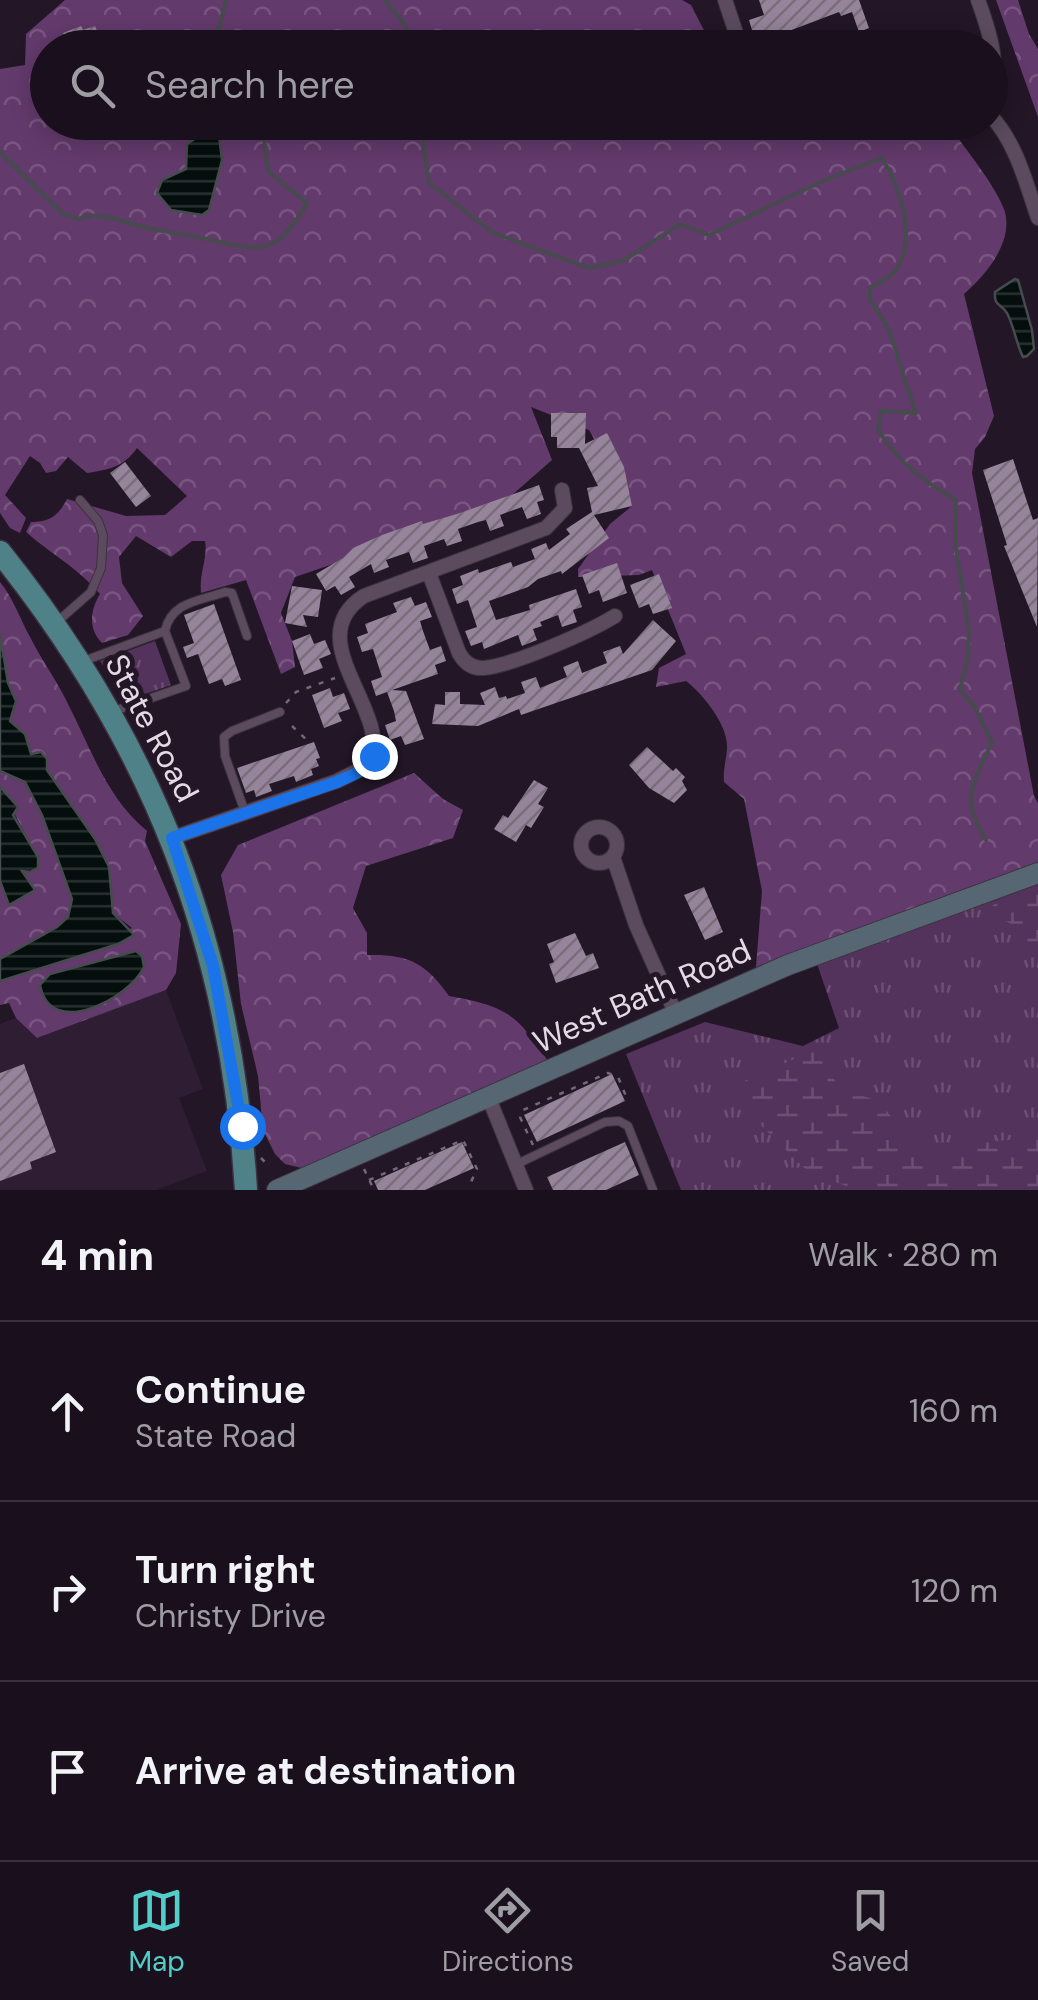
<!DOCTYPE html>
<html lang="en">
<head>
<meta charset="utf-8">
<style>
  :root { --surface:#1a101d; --page:#231926; --text:#f1f3f6; --muted:#9f9da4; --line:#38303b; --accent:#53cdc9 }
  body { margin:0; font-family:"DM Sans",sans-serif; background:var(--page); color:var(--text) }
  .stop { position:absolute; width:30px; height:30px; margin:-22px; border:8px solid #1a73e8; border-radius:50%; background:#fff }
  .stop.end { background:#1a73e8; border-color:#fff; box-shadow:0 2px 10px #0008 }
  .list { margin:0; padding:0; list-style:none }
  h2 { display:flex; justify-content:space-between; align-items:center; height:130px; margin:0; padding:0 40px; font-size:42px }
  h2 small { font-size:32px; font-weight:400; color:var(--muted) }
  .list li { display:grid; grid-template-columns:65px 1fr auto; gap:30px; align-items:center; box-sizing:border-box; height:180px; padding:0 40px; border-top:2px solid var(--line) }
  .list b { display:block; font-size:38px; white-space:nowrap }
  .list p { margin:0; font-size:32px; white-space:nowrap; color:var(--muted) }
  .list em { font-size:32px; font-style:normal; color:var(--muted) }
  .icon { flex:none; width:55px; height:55px; fill:none; stroke:currentColor; stroke-width:2; stroke-linecap:round; stroke-linejoin:round }
  .map { position:relative; flex:none; width:1038px; height:1190px; overflow:hidden }
  .search { position:absolute; background:var(--surface); box-shadow:0 5px 25px #0003; left:30px; right:30px; top:30px; height:110px; display:flex; align-items:center; gap:25px; box-sizing:border-box; padding:0 35px; border-radius:55px; color:var(--muted); font-size:38px }
  .sheet { height:670px; background:var(--surface) }
  nav { display:flex; justify-content:space-around; align-items:center; box-sizing:border-box; height:140px; border-top:2px solid var(--line); background:var(--surface); font-size:28px; color:var(--muted) }
  nav a { display:grid; justify-items:center; gap:5px }
  nav .on { color:var(--accent) }
  .map>svg:first-child { display:block }
  .built { fill:#2f1d33 }
  .grass { fill:url(#grass-tufts) }
  .forest { fill:url(#forest-crowns) }
  .wetland { fill:url(#wetland-marsh) }
  .water { fill:url(#water-rules); stroke:#464b4e; stroke-width:2.5 }
  .lines { fill:none; stroke-linecap:round; stroke-linejoin:round }
  .stream { stroke:#464b4e; stroke-width:4 }
  .building { fill:url(#building-hatch) }
  .lane-casing { stroke:#3c323e; stroke-width:10 }
  .street-casing { stroke:#3c323e; stroke-width:16 }
  .secondary-casing { stroke:#3c323e; stroke-width:22 }
  .primary-casing { stroke:#3c323e; stroke-width:25 }
  .path { stroke:#756978; stroke-width:2.5; stroke-dasharray:5 8; stroke-linecap:butt }
  .lane { stroke:#5c4b5f; stroke-width:8 }
  .street { stroke:#5c4b5f; stroke-width:14 }
  .secondary { stroke:#566773; stroke-width:20 }
  .primary { stroke:#4f8288; stroke-width:22 }
  .route { stroke:#1a73e8; stroke-width:12 }
  .labels { text-anchor:middle; dominant-baseline:central; stroke-width:10; stroke-linejoin:round; paint-order:stroke }
  .street-label { font-size:32px; fill:#e4dae6; stroke:#231627 }
</style>
</head>
<body>
<div class="map">
<svg width="1038" height="1190" viewBox="0 0 1038 1190">
  <defs>
    <pattern id="grass-tufts" width="24" height="20" patternUnits="userSpaceOnUse" patternTransform="scale(2.5)"><rect width="24" height="20" fill="#53325b"/><path d="M3 7l-1-3M5 7V3M7 7l1-3M15 17l-1-3M17 17v-4M19 17l1-3" fill="none" stroke="#6c4f73"/></pattern>
    <pattern id="forest-crowns" width="20" height="18" patternUnits="userSpaceOnUse" patternTransform="scale(2.5)"><rect width="20" height="18" fill="#633a6c"/><path d="M2 6a3 3 0 1 1 6 0M12 15a3 3 0 1 1 6 0" fill="none" stroke="#795681"/></pattern>
    <pattern id="wetland-marsh" width="20" height="14" patternUnits="userSpaceOnUse" patternTransform="scale(2.5)"><rect width="20" height="14" fill="#53325b"/><path d="M1 5h8M5 5V1M11 12h8M15 12V8" fill="none" stroke="#6c4f73"/></pattern>
    <pattern id="water-rules" width="6" height="5" patternUnits="userSpaceOnUse" patternTransform="scale(2.5)"><rect width="6" height="5" fill="#030e0d"/><path d="M0 2.5h6" fill="none" stroke="#283030"/></pattern>
    <pattern id="building-hatch" width="6" height="6" patternUnits="userSpaceOnUse" patternTransform="scale(2.5)"><rect width="6" height="6" fill="#96849a"/><path d="M-1 1l2-2M0 6l6-6M5 7l2-2" fill="none" stroke="#796d7c"/></pattern>
  </defs>
  <rect width="100%" height="100%" fill="#231627"/>
  <path class="built" d="M166,990L203,1089L179,1098L207,1171L156,1190H0V1024L28,1013L38,1038Z"/>
  <g class="grass">
    <path d="M155,641L171,685L125,701L100,661Z"/>
    <path d="M1038,872V1190H681L626,1054L705,1022L803,1046L839,1028L814,955Z"/>
  </g>
  <g class="forest">
    <path d="M65,0H682L691,5L712,46L48,48V122H940C954,130 962,144 972,157C983,172 999,194 1005,212C1013,243 985,276 964,294L994,416L985,437L975,449L972,473L1034,796L1038,803V873L755,979L762,891L744,799L724,782C723,769 726,761 727,749C729,726 703,694 686,681L656,687L659,668L686,654L652,570L639,575L578,577V569L610,524L632,506L589,430L531,407L552,460L497,508L295,577L281,613L292,641L295,667L281,674L246,580L201,593C199,572 208,559 205,541H192L171,557L136,536L119,557L122,583L143,616L128,635L102,643C88,629 90,610 100,594C78,568 51,554 26,532L31,522C50,522 58,516 67,499L126,516L165,515L187,496L137,448C125,466 109,470 87,473L68,457L56,471L46,473L40,463L30,456L5,495L26,518L20,533L10,528L0,513V69L25,65L26,34Z"/>
    <path d="M996,0H1018L1029,34L1038,49V117Z"/>
    <path d="M0,582C14,599 20,619 30,637C42,661 58,682 69,706C92,751 107,798 147,831L145,841L181,924L176,973L166,990L37,1038L16,1018L9,1003L0,1005V981L64,962L132,928L113,913L109,867L95,839L47,770L31,754L25,734L10,721L16,701L8,683L0,634Z"/>
    <path d="M0,771L24,782L42,815L72,899L68,917L57,927L0,959V881L35,890L22,870L38,857L0,787Z"/>
    <path d="M414,773L443,799L463,810L453,838L366,866L353,908L367,933V955C408,954 425,962 449,996C511,1007 518,1016 552,1067L318,1172L285,1164L275,1154L263,1130L258,1076L241,1004L233,932L221,875L238,845Z"/>
  </g>
  <g class="wetland">
    <path d="M1038,890V962L1016,926L995,916L993,905Z"/>
    <path d="M815,1050C823,1061 832,1080 843,1089C853,1097 868,1094 879,1103C905,1127 889,1139 931,1158L989,1142L1028,1138L1038,1133V1190H858L818,1176L803,1167L747,1111V1093L742,1082Z"/>
  </g>
  <g class="water">
    <path d="M210,133L219,136L222,160L209,210L202,215L171,210L157,193L162,180L186,169L187,144L202,134Z"/>
    <path d="M1015,279L1018,280L1032,330L1034,349L1027,356L1023,357C1016,343 1014,326 1007,313C1000,302 994,307 995,292Z"/>
    <path d="M0,634L8,683L16,701L10,721L25,734L31,754L41,752L47,759V770L95,839L109,867L113,913L134,935L118,944L0,981V959L57,927L68,917L72,899L42,815L25,782L0,771Z"/>
    <path d="M0,787L18,807L13,815L38,857V868L30,872L22,871L35,890L9,905L0,881Z"/>
    <path d="M136,951L142,956L144,967C129,999 50,1040 40,985L50,974Z"/>
  </g>
  <g class="lines">
    <g class="stream">
      <path d="M385,0L406,26L410,48"/>
      <path d="M214,48L226,0"/>
      <path d="M420,122L429,183L493,233L589,268L623,261L680,224L709,235L825,180L882,158C899,187 915,229 900,263C895,276 881,282 870,288V299L889,330L916,413L881,411L878,430C901,465 921,479 956,500L955,541L969,632L968,658L960,689L975,708L992,742C974,783 959,798 986,840"/>
      <path d="M0,152L63,214L79,219C95,211 116,219 132,224C156,231 179,233 202,238C259,250 274,261 307,203L268,171L262,122"/>
    </g>
  </g>
  <g class="building">
    <path d="M759,0H859L869,28L859,32L852,12L841,16L839,12L781,34L783,40L758,48L755,38L750,40L747,32L752,30L749,20L764,15Z"/>
    <path d="M81,26L83,30L95,26L101,41L98,43L100,48H70L63,33Z"/>
    <path d="M551,413H586L585,444L607,433L624,467L632,506L594,515L609,538L562,574L561,571L538,579L528,587L489,601L496,620L530,610L529,605L576,589L582,607L573,610L577,622L562,627L558,615L540,622L542,626L533,629L537,640L522,646L518,635L484,649L482,642L471,646L465,631L477,627L468,600L457,604L452,589L463,585L460,576L478,569L479,573L511,562L513,567L535,559L531,549L546,543L549,550L570,534L566,529L592,512L587,488L598,486L579,448H557V437H551Z"/>
    <path d="M1013,459L1033,520L1038,518L1037,627L1004,546L1007,545L983,470Z"/>
    <path d="M125,462L151,496L136,507L110,473Z"/>
    <path d="M539,485L544,500L537,502L541,514L527,519L522,507L500,515L504,526L490,531L486,520L478,522L458,529L462,541L447,546L444,539L424,546L428,558L413,563L409,552L386,560L389,567L374,573L371,564L349,577L355,587L341,595L335,586L326,591L316,574L343,558L353,548L382,535L422,521L423,524L460,513Z"/>
    <path d="M617,563L627,593L603,602L599,590L589,594L582,575Z"/>
    <path d="M659,574L672,608L653,614L649,604L639,608L630,585Z"/>
    <path d="M292,586L322,590L318,617L303,615L307,627L285,623Z"/>
    <path d="M411,597L415,606L426,602L432,617L420,621L423,631L430,650L441,646L446,661L435,665L438,674L392,690L406,691L424,739L405,745L401,736L390,740L385,725L396,721L394,711L387,692L376,696L371,681L382,677L373,649L362,652L357,637L368,633L365,624L397,612L393,603Z"/>
    <path d="M214,604L241,680L225,686L222,679L209,684L198,654L187,658L183,647L194,643L184,615Z"/>
    <path d="M653,620L676,641L652,670L521,715L519,709L478,726L432,724L435,704L445,705V692H460V704L485,705L480,693L495,687L499,698L506,696L507,699L525,693L521,682L536,677L540,688L567,677L563,667L578,661L582,673L607,663L603,652L620,646L623,654Z"/>
    <path d="M310,634L314,644L325,640L331,654L319,659L323,668L304,675L292,641Z"/>
    <path d="M330,688L333,697L344,693L350,709L338,713L342,721L324,728L312,695Z"/>
    <path d="M314,742L320,758L316,759L319,766L311,769L313,775L296,782L294,776L269,784L272,791L256,797L254,790L246,793L237,768Z"/>
    <path d="M647,747L673,771L676,768L685,777L682,781L687,790L674,803L649,788L629,765Z"/>
    <path d="M534,780L548,788L538,804L544,807L531,828L526,825L516,842L494,829L503,815L508,818Z"/>
    <path d="M704,887L723,932L705,940L684,895Z"/>
    <path d="M575,933L586,956L593,953L599,968L556,983L549,964L554,962L547,944Z"/>
    <path d="M24,1064L56,1152L30,1162L32,1169L0,1181V1073Z"/>
    <path d="M612,1074L625,1101L537,1142L524,1115Z"/>
    <path d="M462,1142L474,1168L425,1190H378L374,1181Z"/>
    <path d="M625,1142L639,1175L606,1190H553L547,1177Z"/>
  </g>
  <g class="lines">
    <defs>
      <g id="lane">
        <path d="M58,621L91,592L101,568L103,535L98,521L80,500"/>
        <path d="M165,631C171,602 199,601 225,592L232,593L247,636"/>
        <path d="M81,662L165,631L186,686L111,712"/>
        <path d="M245,812L225,756L224,737L232,731L280,712"/>
        <path d="M517,1164L605,1122L619,1121L628,1126L653,1190"/>
      </g>
      <g id="street">
        <path d="M725,0L741,48"/>
        <path d="M978,0C993,41 999,65 990,108"/>
        <path d="M990,115C1016,142 1026,183 1038,218"/>
        <path d="M429,573L459,653C464,662 472,669 484,668C514,665 589,632 615,616"/>
        <circle cx="599" cy="845" r="18"/>
        <path d="M172,838L337,781L369,765C396,714 296,640 364,596L546,528L565,508L562,490"/>
        <path d="M613,857L636,925L675,1012"/>
        <path d="M488,1096L526,1190"/>
      </g>
      <path id="secondary" d="M277,1190L788,965L1038,873"/>
      <path id="primary" d="M0,552C154,744 231,945 246,1190"/>
    </defs>
    <use href="#lane" class="lane-casing"/>
    <use href="#street" class="street-casing"/>
    <use href="#secondary" class="secondary-casing"/>
    <use href="#primary" class="primary-casing"/>
    <g class="path">
      <path d="M286,703L296,692L335,678"/>
      <path d="M292,726L311,744"/>
      <path d="M533,1145L520,1117L523,1110L608,1073L618,1077L628,1101"/>
      <path d="M261,1158L270,1167"/>
      <path d="M364,1169L374,1190"/>
      <path d="M369,1180L463,1140L477,1169L471,1182"/>
    </g>
    <use href="#lane" class="lane"/>
    <use href="#street" class="street"/>
    <use href="#secondary" class="secondary"/>
    <use href="#primary" class="primary"/>
  </g>
  <g class="lines">
    <path class="route" d="M242,1126L213,966L172,838L337,782C352,775 366,771 374,756"/>
  </g>
  <g class="labels">
    <g class="street-label">
      <text transform="translate(152 728) rotate(62)">State Road</text>
      <text transform="translate(642 996) rotate(-24)">West Bath Road</text>
    </g>
  </g>
</svg>
<div class="stop" style="left:242px;top:1126px"></div>
<div class="stop end" style="left:374px;top:756px"></div>
<div class="search"><svg class="icon" aria-label="search" viewBox="0 0 24 24"><circle cx="10" cy="10" r="6"/><path d="M15 15l6 6"/></svg>Search here</div>
</div>
<section class="sheet">
<h2>4 min<small>Walk · 280 m</small></h2>
<ul class="list">
<li><svg class="icon" aria-label="ahead" viewBox="0 0 24 24"><path d="M12 20V5M6 11l6-6 6 6"/></svg><div><b>Continue</b><p>State Road</p></div><em>160 m</em></li>
<li><svg class="icon" aria-label="right" viewBox="0 0 24 24"><path d="M7 20v-9h11M14 6l5 5-5 5"/></svg><div><b>Turn right</b><p>Christy Drive</p></div><em>120 m</em></li>
<li><svg class="icon" aria-label="arrive" viewBox="0 0 24 24"><path d="M6 21V4h12l-3 4 3 4H6"/></svg><div><b>Arrive at destination</b></div></li>
</ul>
</section>
<nav>
<a class="on"><svg class="icon" aria-label="map" viewBox="0 0 24 24"><path d="M3 6l6-2 6 2 6-2v14l-6 2-6-2-6 2zM9 4v14M15 6v14"/></svg>Map</a>
<a><svg class="icon" aria-label="directions" viewBox="0 0 24 24"><path d="M12 3l9 9-9 9-9-9zM9 14v-3h6M13 9l2 2-2 2"/></svg>Directions</a>
<a><svg class="icon" aria-label="saved" viewBox="0 0 24 24"><path d="M7 4h10v16l-5-4-5 4z"/></svg>Saved</a>
</nav>
</body>
</html>
